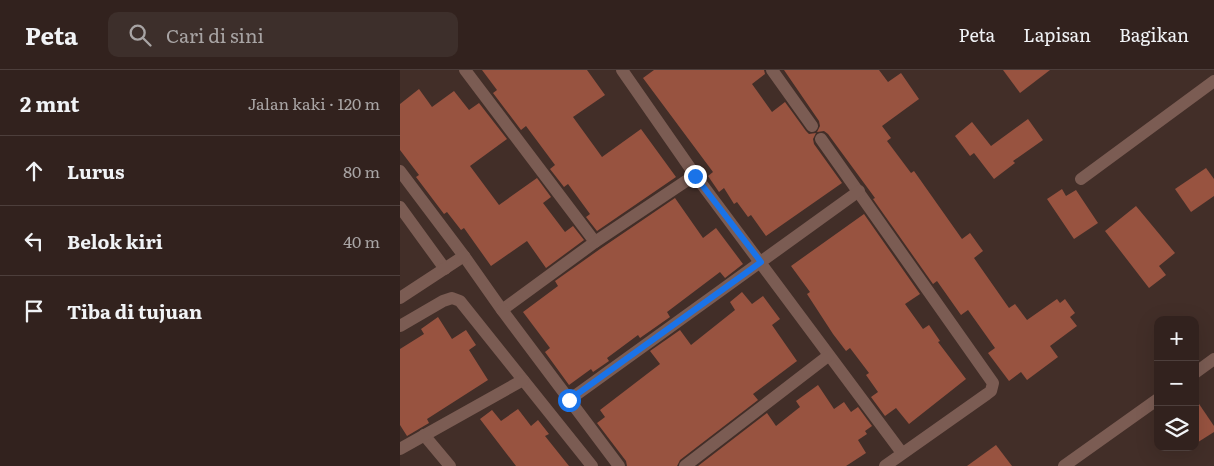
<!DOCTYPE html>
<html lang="id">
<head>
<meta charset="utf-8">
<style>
  :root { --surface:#32221e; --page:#3d2f2b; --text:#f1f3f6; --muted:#a8a4a4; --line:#4d3f3c }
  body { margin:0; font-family:Literata,serif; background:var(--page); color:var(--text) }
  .controls { position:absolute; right:15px; bottom:15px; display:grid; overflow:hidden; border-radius:10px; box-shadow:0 5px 20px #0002 }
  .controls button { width:45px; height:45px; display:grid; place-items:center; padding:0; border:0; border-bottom:1px solid var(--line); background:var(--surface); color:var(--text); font:25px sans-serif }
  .stop { position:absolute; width:15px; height:15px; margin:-11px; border:4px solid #1a73e8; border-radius:50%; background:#fff }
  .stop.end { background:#1a73e8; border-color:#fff; box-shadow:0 1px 5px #0008 }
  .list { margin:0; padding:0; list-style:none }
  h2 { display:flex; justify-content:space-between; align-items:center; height:65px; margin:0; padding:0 20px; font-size:21px }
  h2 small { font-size:16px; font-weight:400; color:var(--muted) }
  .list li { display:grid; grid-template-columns:32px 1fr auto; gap:15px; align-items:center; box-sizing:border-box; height:70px; padding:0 20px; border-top:1px solid var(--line) }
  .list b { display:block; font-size:19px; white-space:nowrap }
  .list em { font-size:16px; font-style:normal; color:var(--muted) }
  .icon { flex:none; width:28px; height:28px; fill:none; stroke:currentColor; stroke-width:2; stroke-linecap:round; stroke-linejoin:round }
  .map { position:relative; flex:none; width:814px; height:396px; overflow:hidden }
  header { display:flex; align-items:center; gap:30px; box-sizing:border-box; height:70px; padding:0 25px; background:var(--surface); border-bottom:1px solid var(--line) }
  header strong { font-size:24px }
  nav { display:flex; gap:28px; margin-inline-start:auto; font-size:18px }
  .search { width:350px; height:45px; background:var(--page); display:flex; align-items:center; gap:12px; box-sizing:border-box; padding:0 18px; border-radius:10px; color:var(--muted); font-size:19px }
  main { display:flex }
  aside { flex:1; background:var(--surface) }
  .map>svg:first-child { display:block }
  .building { fill:#985340 }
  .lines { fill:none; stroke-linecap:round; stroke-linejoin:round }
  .minor { stroke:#7b5c53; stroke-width:12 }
  .route { stroke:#1a73e8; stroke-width:6 }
</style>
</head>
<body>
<header>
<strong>Peta</strong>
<div class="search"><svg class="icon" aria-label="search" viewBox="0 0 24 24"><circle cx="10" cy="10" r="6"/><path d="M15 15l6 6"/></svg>Cari di sini</div>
<nav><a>Peta</a><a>Lapisan</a><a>Bagikan</a></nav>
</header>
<main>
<aside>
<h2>2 mnt<small>Jalan kaki · 120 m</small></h2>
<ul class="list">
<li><svg class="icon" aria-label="ahead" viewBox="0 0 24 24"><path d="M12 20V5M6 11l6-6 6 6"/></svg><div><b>Lurus</b></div><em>80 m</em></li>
<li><svg class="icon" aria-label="left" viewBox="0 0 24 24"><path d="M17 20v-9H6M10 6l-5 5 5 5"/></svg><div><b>Belok kiri</b></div><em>40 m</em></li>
<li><svg class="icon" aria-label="arrive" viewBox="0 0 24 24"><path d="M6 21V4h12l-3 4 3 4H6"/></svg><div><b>Tiba di tujuan</b></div></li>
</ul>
</aside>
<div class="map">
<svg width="814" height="396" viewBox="0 0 814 396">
  <rect width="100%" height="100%" fill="#422e28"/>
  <g class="building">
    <path d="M82,0H187L205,25L173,47L202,87L241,59L276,107L197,161L186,147L190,144L168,114L164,117L150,99L155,95L126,56L121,60L93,23L97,20Z"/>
    <path d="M254,0H364L365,4L352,14L372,42L385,32L406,61L409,64L416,63L413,69L414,74L442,113L366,166L351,145L348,147L337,132L334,134L324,118L319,122L308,106L313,102L243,8Z"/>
    <path d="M384,0H479L488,12L501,3L519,29L482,56L491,68L487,71L511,103L514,101L562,169L570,163L583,181L574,188L609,238L615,234L627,250L657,229L660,233L665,229L675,243L670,247L677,256L650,276L658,287L627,310L621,302L609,311L588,283L595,278L568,240L561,245L537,211L533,214L473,129L475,128L428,64L424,61L417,62L420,56L419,51Z"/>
    <path d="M603,0H650L620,23Z"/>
    <path d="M19,19L32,37L54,21L69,40L79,33L107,69L70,96L99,135L137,108L151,127L143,133L165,162L173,156L184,170L146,198L127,171L91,196L64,158L61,160L47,142L44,144L16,107L19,105L0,80V34Z"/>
    <path d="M628,49L643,70L613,91L615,93L594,109L574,83L570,86L555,66L572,52L591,76Z"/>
    <path d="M806,98L814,109V126L791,142L775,119Z"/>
    <path d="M662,119L666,126L676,120L698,153L674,169L647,129Z"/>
    <path d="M275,128L303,168L316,158L343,194L325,208L320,202L267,242L270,247L240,268L238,265L207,288L209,291L193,302L191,299L169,315L145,282L150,278L123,242L158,216L155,211L200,179Z"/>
    <path d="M736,136L775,183L759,196L766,205L749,218L705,161Z"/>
    <path d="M464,144L520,224L505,234L523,259L529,255L540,271L538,272L566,309L509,354L496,338L485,346L471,327L478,322L466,305L469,303L450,278L446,281L433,264L407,224L410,222L391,196Z"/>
    <path d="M342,222L352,234L363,226L380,249L372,255L397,291L353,324L358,330L280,390L277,396H227L226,391L197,353L205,347L200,340L260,294L250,281L280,260L291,275L335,240L330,232Z"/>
    <path d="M38,247L52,269L66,260L76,275L69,280L88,310L27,349L29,353L7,366L0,355V279L24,264L21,259Z"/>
    <path d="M418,315L434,339L444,332L451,342L458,337L472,356L465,361L467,364L458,370L466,383L446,396H298L367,343L376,356L400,337L396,331Z"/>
    <path d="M795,328L814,356V362L795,374Z"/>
    <path d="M118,339L131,356L138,350L149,364L145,366L169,396H116L80,349L92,340L101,351Z"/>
    <path d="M596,375L612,396H567Z"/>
  </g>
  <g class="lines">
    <g class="minor">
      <path d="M65,0L195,172"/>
      <path d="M222,0L295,105L502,383"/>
      <path d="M372,0L412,56"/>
      <path d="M421,69L593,313L591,321L587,324L485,396"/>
      <path d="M0,101L64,186L102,240L195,172L295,105"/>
      <path d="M681,109L814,11"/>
      <path d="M0,137L45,199"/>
      <path d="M0,228L64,186"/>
      <path d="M102,240L219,396"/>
      <path d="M0,256L43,231L52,228L60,231L192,396"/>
      <path d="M795,303L814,289"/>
      <path d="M169,330L459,121"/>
      <path d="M24,365L50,396"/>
      <path d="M0,379L123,310"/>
      <path d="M285,396L428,286"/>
      <path d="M664,396L758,329"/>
    </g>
  </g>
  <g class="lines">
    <path class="route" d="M169,330L361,192L295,106"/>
  </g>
</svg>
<div class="controls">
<button>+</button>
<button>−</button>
<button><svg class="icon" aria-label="layers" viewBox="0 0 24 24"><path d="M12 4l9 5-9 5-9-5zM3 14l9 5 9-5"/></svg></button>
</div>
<div class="stop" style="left:169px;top:330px"></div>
<div class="stop end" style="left:295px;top:106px"></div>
</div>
</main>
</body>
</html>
